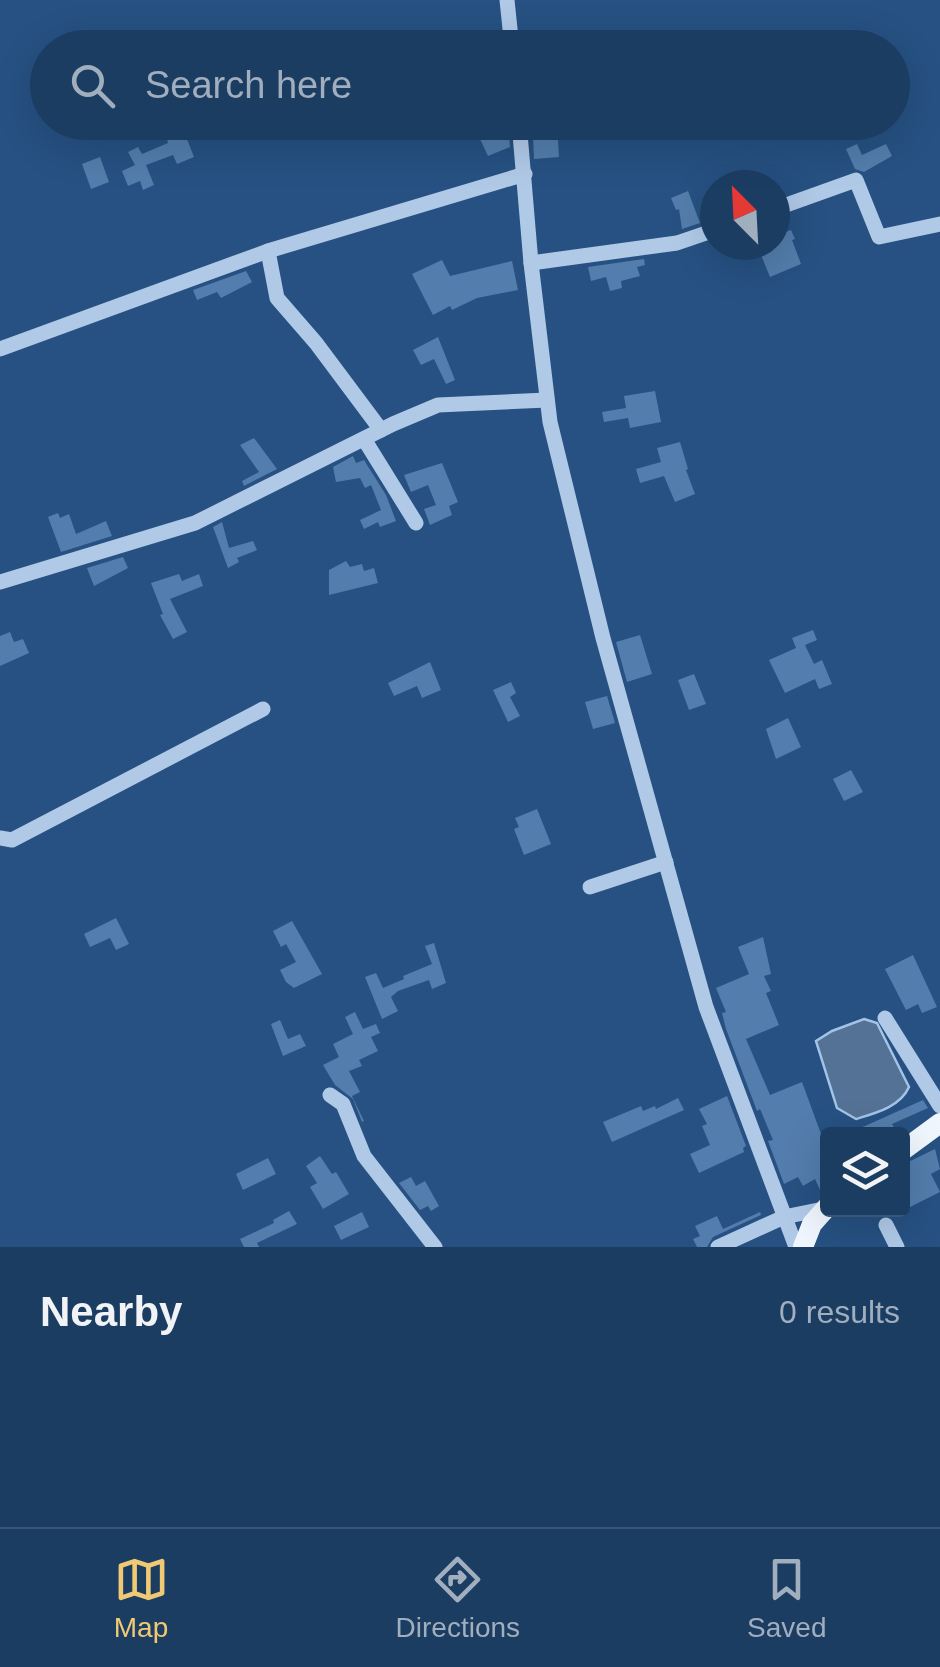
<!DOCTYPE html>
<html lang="en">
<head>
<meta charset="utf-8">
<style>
  :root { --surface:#1c3d62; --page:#29486b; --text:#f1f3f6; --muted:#a0aebe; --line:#3a5677; --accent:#efc974 }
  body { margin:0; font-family:Helvetica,sans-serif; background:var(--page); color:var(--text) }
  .controls { position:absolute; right:30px; bottom:30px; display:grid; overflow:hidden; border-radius:10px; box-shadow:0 10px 40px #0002 }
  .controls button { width:90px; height:90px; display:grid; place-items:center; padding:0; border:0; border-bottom:2px solid var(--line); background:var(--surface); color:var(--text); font:50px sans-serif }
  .compass { position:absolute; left:700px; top:170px; width:90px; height:90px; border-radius:50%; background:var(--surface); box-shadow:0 10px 40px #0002; rotate:336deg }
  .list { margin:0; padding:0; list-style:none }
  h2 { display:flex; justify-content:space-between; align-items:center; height:130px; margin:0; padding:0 40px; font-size:42px }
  h2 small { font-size:32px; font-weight:400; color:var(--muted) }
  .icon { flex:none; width:55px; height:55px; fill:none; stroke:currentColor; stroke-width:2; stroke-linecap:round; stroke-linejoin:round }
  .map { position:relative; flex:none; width:940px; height:1247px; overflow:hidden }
  .search { position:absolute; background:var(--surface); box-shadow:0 10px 40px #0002; left:30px; right:30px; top:30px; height:110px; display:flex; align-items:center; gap:25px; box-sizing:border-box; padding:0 35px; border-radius:55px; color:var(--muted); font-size:38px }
  .sheet { height:280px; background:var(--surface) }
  nav { display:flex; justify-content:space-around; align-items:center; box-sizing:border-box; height:140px; border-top:2px solid var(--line); background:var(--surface); font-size:28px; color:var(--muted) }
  nav a { display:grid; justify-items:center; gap:5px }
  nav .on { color:var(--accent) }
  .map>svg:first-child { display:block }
  .water { fill:#547295; stroke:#a3c4e7; stroke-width:2.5 }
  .building { fill:#537dac }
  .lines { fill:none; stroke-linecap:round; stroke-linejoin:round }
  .minor { stroke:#afc9e7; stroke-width:15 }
  .major { stroke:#f0f6fd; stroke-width:20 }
</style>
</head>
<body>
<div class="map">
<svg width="940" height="1247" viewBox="0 0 940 1247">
  <rect width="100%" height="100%" fill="#265182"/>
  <path class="water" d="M864,1019L877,1023L909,1087C900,1107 876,1113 856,1119L837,1108L816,1041L832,1031Z"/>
  <g class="building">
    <path d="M163,122H185V134L194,157L177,164L173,155L146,165L154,185L143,190L140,181L128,186L122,171L135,165L128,152L138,147L142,154L168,143Z"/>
    <path d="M537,122H557L559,157L534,159L533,136H540Z"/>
    <path d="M508,127L510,147L488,156L480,139Z"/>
    <path d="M857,144L862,155L886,144L892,156L864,172L855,169L846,149Z"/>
    <path d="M100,157L109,182L91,189L82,164Z"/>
    <path d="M688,191L700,223L682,229L679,209L676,210L671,198Z"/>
    <path d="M791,230L795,239L792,240L801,264L770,277L757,245H775V236Z"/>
    <path d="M644,259L645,265L637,267L640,276L621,281L622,288L610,291L606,277L591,281L588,267Z"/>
    <path d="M442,260L450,276L512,261L518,290L477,298L452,310L450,306L433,315L412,274Z"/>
    <path d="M246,271L252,282L221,298L217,292L197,300L193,290Z"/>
    <path d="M438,337L455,380L446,384L434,359L421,365L413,350Z"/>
    <path d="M655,391L661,422L630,428L628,418L604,422L602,412L626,408L624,396Z"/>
    <path d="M254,438L277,469L244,486L242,481L259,472L240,445Z"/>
    <path d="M680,442L688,469L686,470L695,494L675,502L664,476L640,483L636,469L661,462L657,448Z"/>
    <path d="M353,456L356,463L364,460L386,495L396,521L380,527L378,522L364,529L360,520L381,510L371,485L365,488L360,478L336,482L333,467Z"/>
    <path d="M442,463L458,502L449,506L452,515L430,525L424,509L436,505L428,485L411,492L404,475Z"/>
    <path d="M58,513L60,518L69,514L76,534L106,521L112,536L61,552L48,517Z"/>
    <path d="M222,522L229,548L253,541L257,550L237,558L239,562L228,568L213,527Z"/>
    <path d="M123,557L128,568L94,586L87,568Z"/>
    <path d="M346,561L350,567L362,564L364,571L374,568L378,583L329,595V570Z"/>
    <path d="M179,574L182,581L199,574L203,586L170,599L187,632L173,639L160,615L163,614L151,583Z"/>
    <path d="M813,630L817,640L805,645L814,664L822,660L832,684L819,689L815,679L785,693L769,660L796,648L792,638Z"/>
    <path d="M10,632L14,642L23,639L29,653L0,666V636Z"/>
    <path d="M640,635L652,674L627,682L616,642Z"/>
    <path d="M430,662L441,690L422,698L417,686L394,696L388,683Z"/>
    <path d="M694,674L706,704L689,710L678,680Z"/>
    <path d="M511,682L516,693L510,697L520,716L508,722L493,690Z"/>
    <path d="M607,696L615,723L593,729L585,702Z"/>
    <path d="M788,718L801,747L776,759L766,729Z"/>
    <path d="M851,770L863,792L844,801L833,779Z"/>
    <path d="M537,809L551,844L524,855L514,829L519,827L515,818Z"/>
    <path d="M116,918L129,944L116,950L110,938L90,947L84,934Z"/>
    <path d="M292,921L322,974L294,988L286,982L280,970L296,962L286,944L281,947L273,931Z"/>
    <path d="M763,937L771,974L764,976L771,991L766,993L779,1025L746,1039L770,1095L802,1082L828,1153V1187L820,1190L815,1179L803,1186L798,1177L784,1184L768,1141L773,1140L760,1109L757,1111L726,1029L722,1013L726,1012L716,988L749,974L738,947Z"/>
    <path d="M434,943L446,983L432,989L429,980L398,991L391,997L398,1011L382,1019L365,977L376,973L383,988L404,979L403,976L432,964L425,946Z"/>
    <path d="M913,955L937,1007L922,1013L918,1004L906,1010L885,969Z"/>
    <path d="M355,1012L363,1029L376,1024L380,1033L371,1037L378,1051L359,1060L362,1066L349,1071L360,1092L352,1096L364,1121L362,1122L353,1099L335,1085L323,1065L339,1057L333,1044L353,1034L345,1017Z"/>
    <path d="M280,1020L288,1039L300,1034L306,1046L283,1056L271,1024Z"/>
    <path d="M727,1096L746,1146L743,1148L744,1152L699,1173L690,1154L710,1145L702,1126L707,1124L699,1109Z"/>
    <path d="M678,1098L684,1110L612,1142L603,1122L641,1106L643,1111L655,1106L656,1109Z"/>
    <path d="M923,1100L928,1108L892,1124L898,1134H847Z"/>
    <path d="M935,1149L940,1169L931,1174L940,1192L892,1216H880L876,1210H902V1165Z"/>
    <path d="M320,1156L332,1174L336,1172L349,1194L323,1209L310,1187L317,1183L306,1166Z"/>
    <path d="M268,1158L276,1174L243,1190L236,1174Z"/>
    <path d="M411,1177L416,1186L425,1181L439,1206L431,1211L428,1206L420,1210L399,1183Z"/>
    <path d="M289,1211L297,1224L257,1243L259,1247H244L240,1239L274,1223L273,1220Z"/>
    <path d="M362,1212L369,1227L341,1240L334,1226Z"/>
    <path d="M760,1212L761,1215L713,1237L707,1247H697L693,1239L700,1236L695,1226L717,1216L723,1229Z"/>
  </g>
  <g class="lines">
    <g class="minor">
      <path d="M507,0L512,48"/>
      <path d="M519,122L531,263L550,422L603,638L706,1007L796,1247"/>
      <path d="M775,209L856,180L879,237L940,224"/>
      <path d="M268,251L277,298L316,343L381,430"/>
      <path d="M531,263L677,243L715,230"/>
      <path d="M0,349L268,251L525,174"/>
      <path d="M364,439L416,523"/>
      <path d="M0,582L195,523L393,424L438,405L547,400"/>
      <path d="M0,838L12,840L263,709"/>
      <path d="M590,887L666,862"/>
      <path d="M885,1018L940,1106"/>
      <path d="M330,1095L343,1104L364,1156L435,1247"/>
      <path d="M886,1225L897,1247"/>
      <path d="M718,1247L784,1217L823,1209"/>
    </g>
    <g class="major">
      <path d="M902,1151L940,1123"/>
      <path d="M803,1247L812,1224L828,1206"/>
    </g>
  </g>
</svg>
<div class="controls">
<button><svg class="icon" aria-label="layers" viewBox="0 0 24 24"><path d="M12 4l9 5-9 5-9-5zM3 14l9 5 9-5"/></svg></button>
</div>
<svg class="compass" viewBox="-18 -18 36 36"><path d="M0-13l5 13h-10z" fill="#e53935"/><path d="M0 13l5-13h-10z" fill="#a0aebe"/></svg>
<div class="search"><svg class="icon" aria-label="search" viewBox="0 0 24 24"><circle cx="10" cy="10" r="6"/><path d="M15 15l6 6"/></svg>Search here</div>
</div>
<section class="sheet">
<h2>Nearby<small>0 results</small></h2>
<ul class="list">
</ul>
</section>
<nav>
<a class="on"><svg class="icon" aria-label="map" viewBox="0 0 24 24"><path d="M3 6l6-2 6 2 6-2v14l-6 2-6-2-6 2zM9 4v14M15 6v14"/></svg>Map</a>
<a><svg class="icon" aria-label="directions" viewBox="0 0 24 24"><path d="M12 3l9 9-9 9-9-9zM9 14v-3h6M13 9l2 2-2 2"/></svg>Directions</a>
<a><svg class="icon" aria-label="saved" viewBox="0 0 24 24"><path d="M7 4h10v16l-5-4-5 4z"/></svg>Saved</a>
</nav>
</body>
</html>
